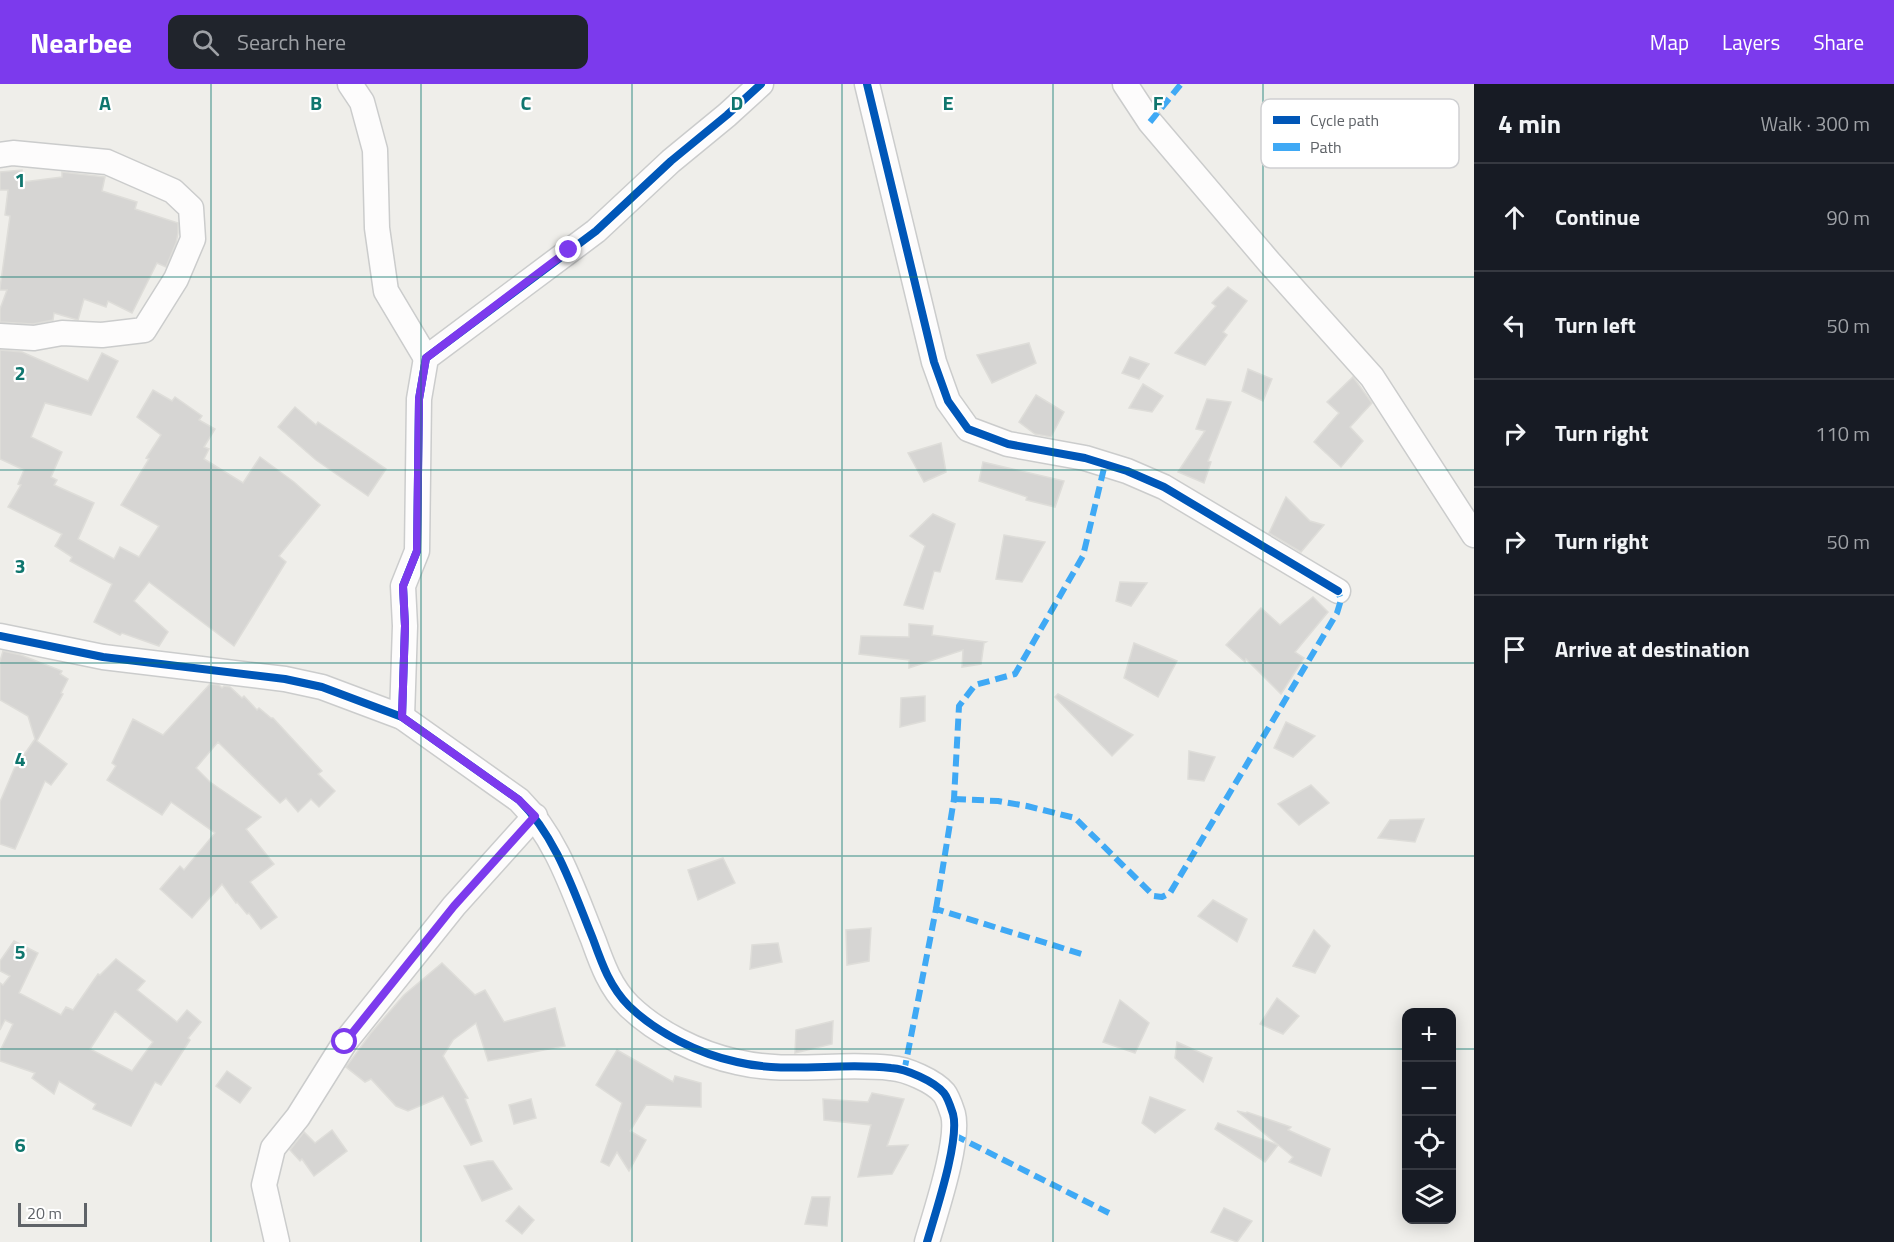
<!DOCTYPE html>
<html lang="en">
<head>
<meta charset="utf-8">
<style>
  :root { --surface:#171b24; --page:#20242c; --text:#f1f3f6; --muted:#9ea1a6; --line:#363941; --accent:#7c3aed }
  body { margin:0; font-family:"Titillium Web",sans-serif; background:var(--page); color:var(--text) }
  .controls { position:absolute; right:18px; bottom:18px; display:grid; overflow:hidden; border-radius:12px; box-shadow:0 3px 15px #0003 }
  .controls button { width:54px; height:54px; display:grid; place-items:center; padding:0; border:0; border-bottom:2px solid var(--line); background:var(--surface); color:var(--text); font:30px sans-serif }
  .scale { position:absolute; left:18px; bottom:15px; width:69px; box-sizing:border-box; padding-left:6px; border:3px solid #5f6368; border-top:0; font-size:16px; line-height:21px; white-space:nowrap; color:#5f6368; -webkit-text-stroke:4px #fff; paint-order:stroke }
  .stop { position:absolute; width:18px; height:18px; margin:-14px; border:4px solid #7c3aed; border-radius:50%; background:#fff }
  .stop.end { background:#7c3aed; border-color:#fff; box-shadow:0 2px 6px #0008 }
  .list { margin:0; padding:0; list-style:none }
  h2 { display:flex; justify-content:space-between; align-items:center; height:78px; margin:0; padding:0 24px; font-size:26px }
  h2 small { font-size:20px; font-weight:400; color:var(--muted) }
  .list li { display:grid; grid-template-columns:39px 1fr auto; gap:18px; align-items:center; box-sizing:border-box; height:108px; padding:0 24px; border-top:2px solid var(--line) }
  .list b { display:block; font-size:22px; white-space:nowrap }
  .list em { font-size:20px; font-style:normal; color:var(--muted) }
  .icon { flex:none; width:33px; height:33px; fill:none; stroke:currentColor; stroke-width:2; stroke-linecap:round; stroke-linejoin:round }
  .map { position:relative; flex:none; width:1474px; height:1158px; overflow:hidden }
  header { display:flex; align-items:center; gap:36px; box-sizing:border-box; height:84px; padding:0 30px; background:var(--accent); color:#fff }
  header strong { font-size:28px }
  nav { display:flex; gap:33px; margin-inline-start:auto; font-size:21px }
  .search { width:420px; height:54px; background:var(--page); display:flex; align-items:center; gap:15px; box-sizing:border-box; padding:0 21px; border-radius:12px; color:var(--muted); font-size:22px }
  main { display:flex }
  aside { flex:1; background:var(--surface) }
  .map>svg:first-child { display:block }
  .building { fill:#d6d5d3; stroke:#deddd9; stroke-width:1.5; fill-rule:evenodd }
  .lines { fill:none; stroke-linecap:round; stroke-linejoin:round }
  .minor-casing { stroke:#cbcccc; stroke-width:27 }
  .minor { stroke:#fdfcfc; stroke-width:24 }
  .quiet { stroke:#3fa9f5; stroke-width:6; stroke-dasharray:12 6; stroke-linecap:butt }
  .cycleway-casing { stroke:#fff; stroke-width:11 }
  .cycleway { stroke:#0057b8; stroke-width:8 }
  .route { stroke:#7c3aed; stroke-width:8 }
  .grid { fill:none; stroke:#0f766e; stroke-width:1.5; stroke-opacity:0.55 }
  .key { fill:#fff; stroke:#cfd0d2; stroke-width:1.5 }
  .key-label { font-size:16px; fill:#5f6368 }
  .grid-label { font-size:20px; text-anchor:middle; font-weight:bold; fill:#0f766e; stroke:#fff; stroke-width:4.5; stroke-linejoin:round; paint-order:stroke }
</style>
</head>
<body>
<header>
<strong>Nearbee</strong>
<div class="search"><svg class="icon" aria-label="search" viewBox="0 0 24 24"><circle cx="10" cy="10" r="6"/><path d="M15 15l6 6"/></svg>Search here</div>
<nav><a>Map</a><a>Layers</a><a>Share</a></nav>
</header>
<main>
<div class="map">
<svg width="1474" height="1158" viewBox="0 0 1474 1158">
  <rect width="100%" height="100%" fill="#efeeea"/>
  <g class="building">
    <path d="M22,86L23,98L62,93V88L105,93L102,107L137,118L135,125L178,139V149L176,159L166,183L157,179L132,229L108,217L106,223L84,215L78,236L54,229L53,236L33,240L0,238V225L7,206H0V204L10,132L5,131L8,106H0V88Z"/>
    <path d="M1228,203L1247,217L1223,248L1227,251L1205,281L1175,269L1216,222L1212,219Z"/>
    <path d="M1029,259L1036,279L992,299L977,271Z"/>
    <path d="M0,266L22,268L88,297L102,269L118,277L91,331L45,319L31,353L62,368L51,393L57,396L54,401L94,419L78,455L114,475L120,463L139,473L159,442L121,421L149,375L146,374L161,351L137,333L153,306L172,317L175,313L202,332L199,336L215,345L204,363L209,365L204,375L243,399L260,373L294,398L320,421L279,472L286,478L234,562L149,498L134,517L168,548L159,562L122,549L120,551L94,538L112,500L70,477L72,473L55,462L62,450L8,423L21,401L18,400L24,386L0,375Z"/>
    <path d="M1130,273L1149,280L1139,295L1122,289Z"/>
    <path d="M1248,285L1272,295L1263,317L1242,307Z"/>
    <path d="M1353,293L1372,319L1350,343L1363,357L1341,383L1314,358L1339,329L1327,318Z"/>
    <path d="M1143,300L1163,312L1152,328L1129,324Z"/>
    <path d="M1036,311L1064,328L1051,353L1035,350L1019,338Z"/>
    <path d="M1207,315L1231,318L1208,377L1211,378L1204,399L1178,388L1205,347L1196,345Z"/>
    <path d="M295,323L316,341L318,338L386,385L368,412L316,376L278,343Z"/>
    <path d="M941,359L946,388L924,398L908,369Z"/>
    <path d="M983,378L1064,397L1055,423L1026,416L1027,413L979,397Z"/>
    <path d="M1286,413L1310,437L1324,441L1301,468L1269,449Z"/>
    <path d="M933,430L955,440L940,488L934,487L923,525L904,521L925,462L910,452Z"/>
    <path d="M1004,451L1045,458L1022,498L996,495Z"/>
    <path d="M1120,498L1147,499L1131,522L1116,517Z"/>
    <path d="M1313,513L1328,528L1295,568L1304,574L1281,610L1246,575L1245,578L1226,561L1261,524L1280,541Z"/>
    <path d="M909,540L933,542L932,551L986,558L984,559L981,580L962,583L963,566L909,584V576L859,570L861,552L909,553Z"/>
    <path d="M1134,559L1177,577L1158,613L1124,594Z"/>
    <path d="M3,567L21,571L62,587L60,590L68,595L61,609L63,610L37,657L67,680L51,701L45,697L15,765L0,760V718L14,685L35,655L28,632L0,616V577Z"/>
    <path d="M210,600L219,601L222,604L224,602L230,603L242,614L244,612L257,626L259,624L271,634H273L322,687L318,690L335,707L319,723L311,715L298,728L286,714L280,719L218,658L196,684L210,698L261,733L246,745L274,780L250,798L277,833L261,845L249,829L247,830L237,818L236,819L222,800L192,834L160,805L180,782L184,786L215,749L171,718L162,731L107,696L116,682L112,679L133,635L163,651Z"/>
    <path d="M1058,610L1133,651L1112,672L1055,613Z"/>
    <path d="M925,612V637L900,643L901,614Z"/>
    <path d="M1286,638L1315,652L1293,673L1274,664Z"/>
    <path d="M1189,667L1215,673L1204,697L1188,695Z"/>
    <path d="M1311,701L1329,719L1299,741L1278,720Z"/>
    <path d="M1424,735L1415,758L1378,754L1390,736Z"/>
    <path d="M723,774L735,799L698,816L688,786Z"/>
    <path d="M1213,816L1247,835L1237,858L1198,832Z"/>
    <path d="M871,844L869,877L847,881L846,846Z"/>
    <path d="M1314,846L1330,862L1315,889L1293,882Z"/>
    <path d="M14,857L38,869L19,909L61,931L66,923L73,926L98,890L100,891L116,875L145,897L137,906L177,938L187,926L201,938L188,954L190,956L161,1001L155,998L131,1042L93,1025L96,1020L59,997L54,1010L32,994L35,989L0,977V967L13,940L5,936L0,946V899L3,901L10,892L0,887V877ZM115,927L153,958L132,987L90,965Z"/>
    <path d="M778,859L782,878L750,885L752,861Z"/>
    <path d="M442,879L475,911L485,906L504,938L555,924L565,962L488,977L476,939L453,956L443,972L468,1014L465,1015L482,1057L471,1061L443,1012L408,1027L396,1022L371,995L365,998L346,983L371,949L404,911Z"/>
    <path d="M1277,914L1299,932L1283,950L1260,940Z"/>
    <path d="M1120,916L1149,939L1135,969L1103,958Z"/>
    <path d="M833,937L832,960L795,969L796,946Z"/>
    <path d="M1177,958L1212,974L1203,998L1175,974Z"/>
    <path d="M617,966L673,998L675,992L701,999V1023L646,1021L630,1047L646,1056L629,1087L617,1068L609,1082L601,1078L622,1019L596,1001Z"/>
    <path d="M227,987L251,1004L240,1019L216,1002Z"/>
    <path d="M872,1009L904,1015L887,1062L908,1061L892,1090L858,1093L871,1041L824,1036L823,1015L868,1018Z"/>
    <path d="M1150,1013L1185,1026L1155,1049L1142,1039Z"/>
    <path d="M531,1015L536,1034L514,1040L509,1021Z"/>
    <path d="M1237,1027L1246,1029L1247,1028L1291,1043L1288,1046L1330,1065L1321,1092L1289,1078L1293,1073Z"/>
    <path d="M1218,1039L1278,1061L1265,1078L1215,1045Z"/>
    <path d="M332,1046L347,1067L314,1092L302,1075L300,1077L290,1066L304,1048L315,1059Z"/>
    <path d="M488,1077H493L512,1105L482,1117L464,1082Z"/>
    <path d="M812,1113H830L827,1142L805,1140Z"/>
    <path d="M519,1122L534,1136L522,1150L506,1137Z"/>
    <path d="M1224,1124L1252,1137L1237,1158L1211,1148Z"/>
  </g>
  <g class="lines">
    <defs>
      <g id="minor">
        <path d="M350,0L362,18L375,66L377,144L386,207L426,274"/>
        <path d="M867,0L934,278L948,317L968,345L1008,360L1085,374L1127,387L1164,403L1338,507"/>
        <path d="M1125,0L1150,38L1269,178L1372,293L1474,451"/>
        <path d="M0,71L13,69L107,78L173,107L191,124L193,155L176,195L144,246L102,251L62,249L34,254L0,252"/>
        <path d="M0,552L103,573L285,595L322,603L402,633L519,716C557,754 573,806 593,855C602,880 610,903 629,922C657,949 699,970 737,978C787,990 841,978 891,984C906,985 934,997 944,1009C948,1014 951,1024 953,1030C960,1056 935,1130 927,1158"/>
        <path d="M402,633L405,542L403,502L417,467L419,315L426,274L596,147L671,77L727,31L761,0"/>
        <path d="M277,1158L264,1101L273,1064L298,1033L345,958L454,822L535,732"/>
      </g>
    </defs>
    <use href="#minor" class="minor-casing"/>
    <use href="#minor" class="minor"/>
    <g class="quiet">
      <path d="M1150,38L1181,0"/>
      <path d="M954,715L998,717L1027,722L1075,734L1154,812L1162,813L1170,809L1337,529L1341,516L1338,507"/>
      <path d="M936,825L954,715L959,622L975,601L1015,590L1083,472L1105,380"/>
      <path d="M904,988L936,825L1085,871"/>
      <path d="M954,1051L1109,1129"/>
    </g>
    <defs>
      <g id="cycleway">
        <path d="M867,0L934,278L948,317L968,345L1008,360L1085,374L1127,387L1164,403L1338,507"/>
        <path d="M0,552L103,573L285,595L322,603L402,633L519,716C557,754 573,806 593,855C602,880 610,903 629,922C657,949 699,970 737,978C787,990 841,978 891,984C906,985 934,997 944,1009C948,1014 951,1024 953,1030C960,1056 935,1130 927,1158"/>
        <path d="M402,633L405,542L403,502L417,467L419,315L426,274L596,147L671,77L727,31L761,0"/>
      </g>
    </defs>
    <use href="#cycleway" class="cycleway-casing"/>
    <use href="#cycleway" class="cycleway"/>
  </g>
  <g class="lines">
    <path class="route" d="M345,958L454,822L535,732L519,716L402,633L405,542L403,502L417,467L419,315L426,274L569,166"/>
  </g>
  <path class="grid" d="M211,0V1158M421,0V1158M632,0V1158M842,0V1158M1053,0V1158M1263,0V1158M0,193H1474M0,386H1474M0,579H1474M0,772H1474M0,965H1406M1452,965H1474"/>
  <rect x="1261" y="15" width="198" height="69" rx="9" class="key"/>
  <rect x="1273" y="32" width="27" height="8" fill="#0057b8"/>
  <rect x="1273" y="59" width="27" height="8" fill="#3fa9f5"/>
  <g class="key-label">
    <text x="1310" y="42">Cycle path</text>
    <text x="1310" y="69">Path</text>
  </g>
  <g class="grid-label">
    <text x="105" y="26">A</text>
    <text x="316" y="26">B</text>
    <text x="526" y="26">C</text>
    <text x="737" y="26">D</text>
    <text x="948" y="26">E</text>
    <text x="1158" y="26">F</text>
    <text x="20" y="103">1</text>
    <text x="20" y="296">2</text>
    <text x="20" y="489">3</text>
    <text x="20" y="682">4</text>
    <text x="20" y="875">5</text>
    <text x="20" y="1068">6</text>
  </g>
</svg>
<div class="controls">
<button>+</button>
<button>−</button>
<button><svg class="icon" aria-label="locate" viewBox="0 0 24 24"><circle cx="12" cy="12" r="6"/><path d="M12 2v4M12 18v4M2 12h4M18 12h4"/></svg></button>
<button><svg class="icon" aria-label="layers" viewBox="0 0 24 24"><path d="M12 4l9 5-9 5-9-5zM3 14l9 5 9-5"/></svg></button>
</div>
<div class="scale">20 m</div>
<div class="stop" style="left:345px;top:958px"></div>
<div class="stop end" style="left:569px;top:166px"></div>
</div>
<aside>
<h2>4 min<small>Walk · 300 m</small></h2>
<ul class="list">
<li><svg class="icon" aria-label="ahead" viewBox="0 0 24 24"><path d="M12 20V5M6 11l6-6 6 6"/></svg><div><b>Continue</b></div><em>90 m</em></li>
<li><svg class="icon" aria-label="left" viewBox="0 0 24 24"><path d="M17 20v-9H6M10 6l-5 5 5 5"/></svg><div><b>Turn left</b></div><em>50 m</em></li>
<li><svg class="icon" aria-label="right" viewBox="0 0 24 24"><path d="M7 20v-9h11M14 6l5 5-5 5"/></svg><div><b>Turn right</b></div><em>110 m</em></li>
<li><svg class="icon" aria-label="right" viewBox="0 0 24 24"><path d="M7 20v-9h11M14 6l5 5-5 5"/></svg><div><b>Turn right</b></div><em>50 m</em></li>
<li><svg class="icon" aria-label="arrive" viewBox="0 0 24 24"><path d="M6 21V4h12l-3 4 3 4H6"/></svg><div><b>Arrive at destination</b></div></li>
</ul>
</aside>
</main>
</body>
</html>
